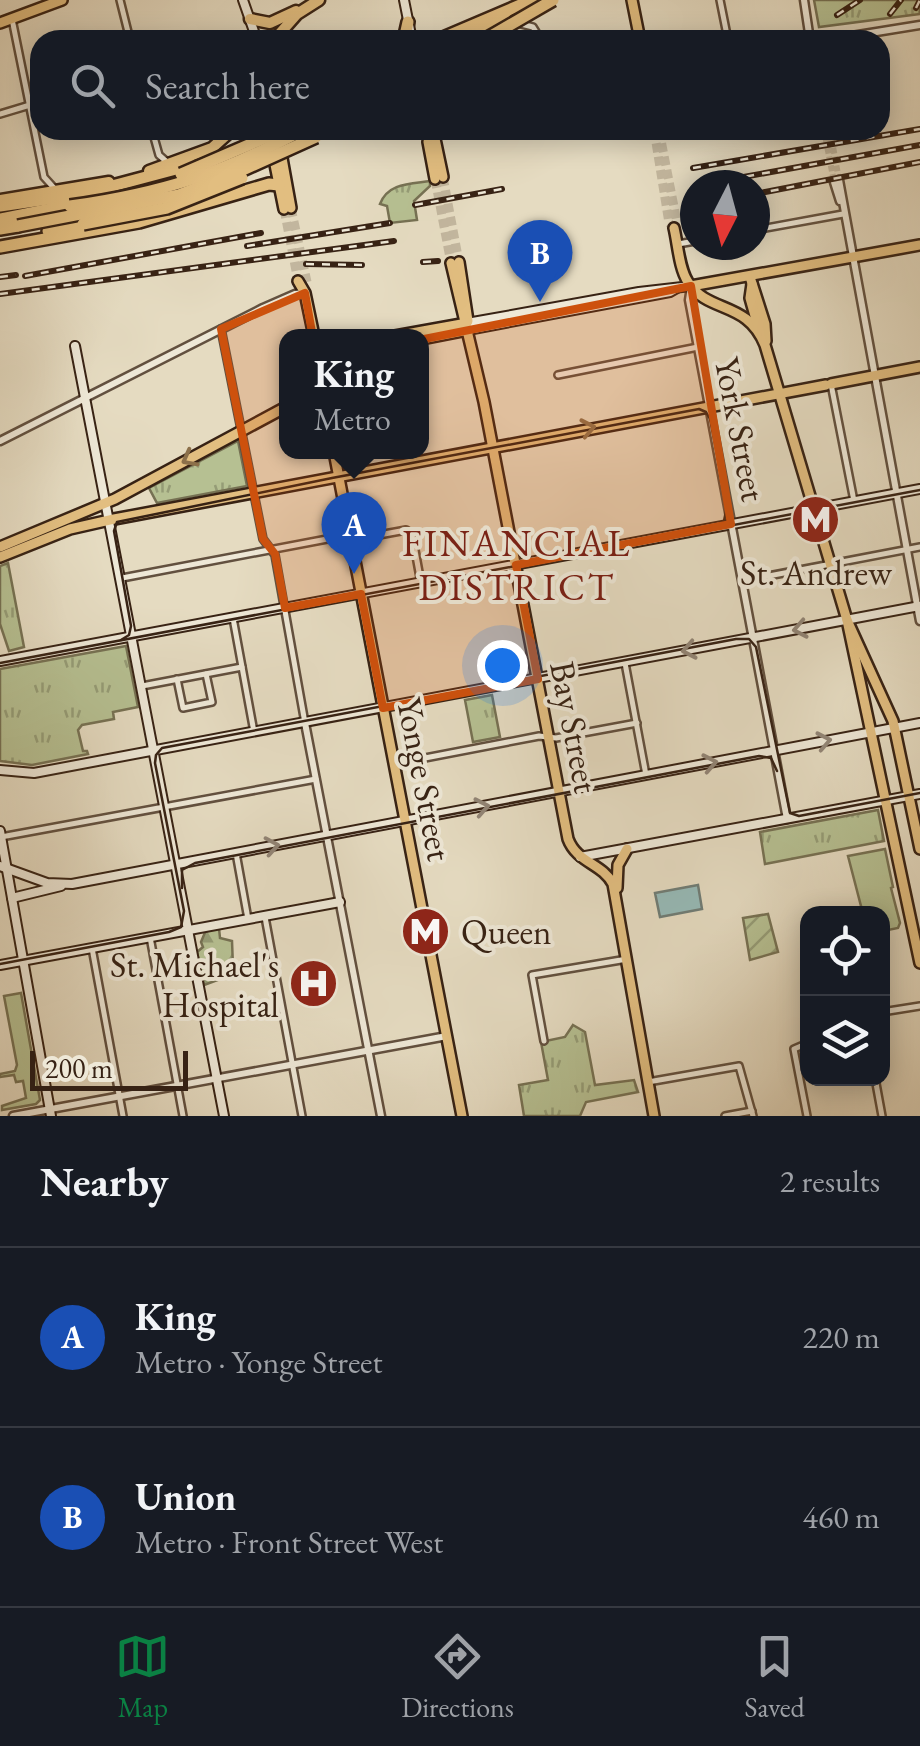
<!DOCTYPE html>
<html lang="en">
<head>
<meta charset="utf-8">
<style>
  :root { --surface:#171b24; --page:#20242c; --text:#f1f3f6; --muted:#9ea1a6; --line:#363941; --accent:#0b8043 }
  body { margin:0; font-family:"EB Garamond",serif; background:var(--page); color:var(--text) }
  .controls { position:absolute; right:30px; bottom:30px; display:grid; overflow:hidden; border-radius:20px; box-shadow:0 5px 25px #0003 }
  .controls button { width:90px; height:90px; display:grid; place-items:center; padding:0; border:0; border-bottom:2px solid var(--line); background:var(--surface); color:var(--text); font:50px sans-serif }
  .compass { position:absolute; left:680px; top:170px; width:90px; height:90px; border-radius:50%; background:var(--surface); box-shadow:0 5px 25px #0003; rotate:186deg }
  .scale { position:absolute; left:30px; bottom:25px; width:158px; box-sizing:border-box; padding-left:10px; border:5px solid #372214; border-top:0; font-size:28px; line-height:35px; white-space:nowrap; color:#372214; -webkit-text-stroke:8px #eee8d7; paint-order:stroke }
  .you { position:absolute; left:502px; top:665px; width:35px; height:35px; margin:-25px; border:8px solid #fff; border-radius:50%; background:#1a73e8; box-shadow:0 0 0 15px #1a73e833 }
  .badge { display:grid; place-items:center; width:65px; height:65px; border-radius:50%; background:var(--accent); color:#fff; font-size:32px; font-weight:700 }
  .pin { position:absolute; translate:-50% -82px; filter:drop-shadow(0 2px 5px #0008) }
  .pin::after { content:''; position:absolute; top:52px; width:35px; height:30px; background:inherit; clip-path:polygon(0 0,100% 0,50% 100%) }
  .popup { position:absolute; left:279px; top:329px; width:150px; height:130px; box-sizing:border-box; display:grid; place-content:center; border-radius:20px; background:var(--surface); filter:drop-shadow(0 2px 8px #0005); font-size:32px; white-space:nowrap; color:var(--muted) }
  .popup b { font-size:38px; color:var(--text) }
  .popup::after { content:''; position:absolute; left:50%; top:100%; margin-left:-20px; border:20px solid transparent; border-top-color:var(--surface) }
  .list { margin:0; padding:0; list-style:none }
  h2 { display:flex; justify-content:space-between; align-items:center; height:130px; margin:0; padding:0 40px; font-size:42px }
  h2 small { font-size:32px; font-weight:400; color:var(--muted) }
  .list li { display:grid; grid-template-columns:65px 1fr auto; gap:30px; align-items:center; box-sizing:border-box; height:180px; padding:0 40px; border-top:2px solid var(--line) }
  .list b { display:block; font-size:38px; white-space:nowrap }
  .list p { margin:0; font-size:32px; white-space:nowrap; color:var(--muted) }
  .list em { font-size:32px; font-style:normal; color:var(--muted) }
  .icon { flex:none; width:55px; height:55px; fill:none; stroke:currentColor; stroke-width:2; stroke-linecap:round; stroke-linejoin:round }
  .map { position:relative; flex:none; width:920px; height:1116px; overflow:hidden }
  .search { position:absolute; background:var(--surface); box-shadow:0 5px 25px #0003; left:30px; right:30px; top:30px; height:110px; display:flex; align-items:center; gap:25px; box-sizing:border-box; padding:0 35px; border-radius:30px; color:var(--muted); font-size:38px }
  .sheet { height:490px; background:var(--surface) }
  nav { display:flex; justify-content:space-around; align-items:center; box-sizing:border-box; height:140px; border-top:2px solid var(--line); background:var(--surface); font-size:28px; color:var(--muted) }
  nav a { display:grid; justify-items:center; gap:5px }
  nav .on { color:var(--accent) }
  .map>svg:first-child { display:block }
  .grass { fill:#b6c092; stroke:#767153; stroke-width:2.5 }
  .forest { fill:url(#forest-firs); stroke:#767153; stroke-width:2.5 }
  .park { fill:url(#park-tufts); stroke:#767153; stroke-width:2.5 }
  .garden { fill:url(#garden-furrows); stroke:#767153; stroke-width:2.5 }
  .water { fill:#96bab7; stroke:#707d76; stroke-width:2.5 }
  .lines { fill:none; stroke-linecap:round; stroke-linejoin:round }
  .tertiary-tunnel { stroke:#c2b69e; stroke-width:6; stroke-dasharray:6 3; stroke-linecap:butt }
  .primary-tunnel { stroke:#c2b69e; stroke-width:9; stroke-dasharray:9 4.5; stroke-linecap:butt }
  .minor-casing { stroke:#62503f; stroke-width:10 }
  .tertiary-casing { stroke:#62503f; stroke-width:11 }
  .secondary-casing { stroke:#372214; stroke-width:12 }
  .primary-casing { stroke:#372214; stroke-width:14 }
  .trunk-casing { stroke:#372214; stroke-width:15 }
  .motorway-casing { stroke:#372214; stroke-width:16 }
  .minor { stroke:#eee8d7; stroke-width:5 }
  .tertiary { stroke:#eee8d7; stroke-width:6 }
  .secondary { stroke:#eee8d7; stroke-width:8 }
  .primary { stroke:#e2be80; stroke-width:9 }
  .trunk { stroke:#e2be80; stroke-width:10 }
  .motorway { stroke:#e2be80; stroke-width:11 }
  .tram { stroke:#372214; stroke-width:2.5 }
  .rail-casing { stroke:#372214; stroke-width:6 }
  .rail { stroke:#eee8d7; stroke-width:2.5; stroke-dasharray:8; stroke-linecap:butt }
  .motorway-bridge-casing { stroke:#372214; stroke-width:16; stroke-linecap:butt }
  .motorway-bridge { stroke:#e2be80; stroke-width:11 }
  .oneway { stroke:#8c704a }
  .oneway2 { stroke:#928576 }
  .marked { fill:#cd510d; fill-opacity:0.2; stroke:#cd510d; stroke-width:8; stroke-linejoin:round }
  .labels { text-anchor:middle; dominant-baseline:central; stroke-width:8; stroke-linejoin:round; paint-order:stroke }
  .street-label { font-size:35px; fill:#372214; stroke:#eee8d7 }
  .poi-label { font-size:35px; fill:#372214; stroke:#eee8d7 }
  .neighbourhood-label { font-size:38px; letter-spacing:2.5px; fill:#7a1f14; stroke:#eee8d7 }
</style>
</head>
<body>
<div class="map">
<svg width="920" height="1116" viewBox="0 0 920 1116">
  <defs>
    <pattern id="forest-firs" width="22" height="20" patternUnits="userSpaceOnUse" patternTransform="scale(2.5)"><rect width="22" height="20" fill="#b6c092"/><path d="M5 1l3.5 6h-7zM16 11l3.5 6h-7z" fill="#959c76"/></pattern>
    <pattern id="park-tufts" width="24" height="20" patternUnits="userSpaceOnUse" patternTransform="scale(2.5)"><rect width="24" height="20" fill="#b6c092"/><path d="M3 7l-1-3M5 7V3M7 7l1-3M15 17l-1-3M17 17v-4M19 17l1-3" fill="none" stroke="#959c76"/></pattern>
    <pattern id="garden-furrows" width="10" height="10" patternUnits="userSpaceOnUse" patternTransform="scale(2.5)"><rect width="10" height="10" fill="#b6c092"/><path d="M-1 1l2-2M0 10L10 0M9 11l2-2" fill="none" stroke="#959c76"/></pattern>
  </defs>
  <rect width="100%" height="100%" fill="#e5dbc1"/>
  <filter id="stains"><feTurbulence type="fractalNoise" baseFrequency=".002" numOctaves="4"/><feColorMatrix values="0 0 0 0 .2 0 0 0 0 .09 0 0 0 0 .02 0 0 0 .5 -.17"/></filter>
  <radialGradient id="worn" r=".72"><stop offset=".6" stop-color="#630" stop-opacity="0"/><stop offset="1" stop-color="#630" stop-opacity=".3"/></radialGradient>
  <g class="grass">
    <path d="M885,849L893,887L891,888L900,923L898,928L883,931L882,914L864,913L861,906L848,856Z"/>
    <path d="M21,993L40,1100L36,1104L2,1110V1106L26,1098L23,1081L16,1082L14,1075L0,1077V1074L15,1071L17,1065L4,996Z"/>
  </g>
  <path class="forest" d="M211,927L219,928L220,938L232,941L233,967L226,968L223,978L204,985L197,952L203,947L201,942L206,930Z"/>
  <g class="park">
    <path d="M814,0H920V14L819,27Z"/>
    <path d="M430,181V186L414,201L417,220L390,223L387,206L380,204C388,183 410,184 430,181Z"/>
    <path d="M238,441L247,486L157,503L149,488Z"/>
    <path d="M8,563L24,647L9,651L0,624V566Z"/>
    <path d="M126,646L138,707L113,712L114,719L82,725L78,730L83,751H87L88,754L32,765L0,761V669Z"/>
    <path d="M492,695L500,737L473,742L465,700Z"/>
    <path d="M878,810L884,841L765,864L760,832Z"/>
    <path d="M573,1025L585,1032L595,1085L634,1080L638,1092L586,1102L580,1116H524L519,1085L548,1080L541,1042L565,1037Z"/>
  </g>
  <path class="garden" d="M768,914L778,952L750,960L743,918Z"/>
  <path class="water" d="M698,885L702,909L660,917L655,893Z"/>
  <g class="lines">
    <g class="tertiary-tunnel">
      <path d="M824,130L834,182"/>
      <path d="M830,130L839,180"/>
    </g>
    <g class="primary-tunnel">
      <path d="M654,130L669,223L674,228"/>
      <path d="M659,130L677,222L674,228"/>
      <path d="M443,177L459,262"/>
      <path d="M435,179L451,263"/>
      <path d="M291,208L307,282"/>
      <path d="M284,209L298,281"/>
    </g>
    <defs>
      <g id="minor">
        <path d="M120,0L130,40"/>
        <path d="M720,0L728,40"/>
        <path d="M12,19L44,177L54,188"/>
        <path d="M517,23L533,27L541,40"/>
        <path d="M0,114L30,105"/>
        <path d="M152,130L159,155L167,162"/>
        <path d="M755,230L843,214"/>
        <path d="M678,244L695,241"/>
        <path d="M221,329L263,539L275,555L305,723"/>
        <path d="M558,375L698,347"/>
        <path d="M831,384L854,501"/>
        <path d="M122,578L343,536L357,539L406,530L412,534L421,583"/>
        <path d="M742,581L920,547"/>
        <path d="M233,618L254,732"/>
        <path d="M625,663L646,775"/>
        <path d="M177,679L183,708L212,702L206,674"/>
        <path d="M142,686L242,667"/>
        <path d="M394,764L539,736L556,738L637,723"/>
        <path d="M1,837L316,779"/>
        <path d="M236,853L248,919"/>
        <path d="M265,917L302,1116"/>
        <path d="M150,937L183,1116"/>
        <path d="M92,948L123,1116"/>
        <path d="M882,1012L920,1006"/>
        <path d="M544,1041L532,975L627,959"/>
        <path d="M875,1078L882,1116"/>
        <path d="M648,1082L739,1066L753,1116"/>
        <path d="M725,1116L752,1111"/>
        <path d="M807,1116L794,1049L808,1043"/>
      </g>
      <g id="tertiary">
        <path d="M804,0L810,40"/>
        <path d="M827,40L920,25"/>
        <path d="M839,180L920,621"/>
        <path d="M834,182L840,201"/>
        <path d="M691,287L689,300L787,819"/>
        <path d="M0,441L263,308L295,294L304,293"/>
        <path d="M305,723L381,1116"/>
        <path d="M13,1116L447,1036"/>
      </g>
      <g id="secondary">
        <path d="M243,0L257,40"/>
        <path d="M404,0L412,40"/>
        <path d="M467,323L639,292L691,286"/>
        <path d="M468,330L670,292L677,288"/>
        <path d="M75,346L224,1116"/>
        <path d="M0,661L920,489"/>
        <path d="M0,770L34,773L920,606"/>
        <path d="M0,831L51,1116"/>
        <path d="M580,857L920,794"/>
        <path d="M0,866L47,883L72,884L920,723"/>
        <path d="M12,898L61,886"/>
        <path d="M0,965L340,902"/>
      </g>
      <g id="primary">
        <path d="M632,0L640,40"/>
        <path d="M0,23L62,0"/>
        <path d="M268,130L284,209"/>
        <path d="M429,130L435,139L443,177"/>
        <path d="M430,132L428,142L435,179"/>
        <path d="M280,147L291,208"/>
        <path d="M674,228C678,245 679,268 688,282C708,314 747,300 765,345L847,620L920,963"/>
        <path d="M459,262L468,321"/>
        <path d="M451,263L484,402L568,839C577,863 602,863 613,884L654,1116"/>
        <path d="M750,277L765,324L766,341"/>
        <path d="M298,281L305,293L314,336"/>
        <path d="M752,284L750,298L759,330"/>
        <path d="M691,286L920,245"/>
        <path d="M395,336L467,323"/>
        <path d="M422,339L468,330"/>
        <path d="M831,384L920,367"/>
        <path d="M334,452L462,1116"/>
        <path d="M0,547L115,499L286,407"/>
        <path d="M0,557L70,529L114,519L826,385"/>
        <path d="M847,620L893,721L920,849"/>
        <path d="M617,888L618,865L627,849"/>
      </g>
      <g id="trunk">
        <path d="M250,19L270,23L296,11"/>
        <path d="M274,40L297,14L319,0"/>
        <path d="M290,144L315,130"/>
        <path d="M149,171L212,148L232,130"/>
        <path d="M0,200L109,182"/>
      </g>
      <g id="motorway">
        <path d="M404,40L408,22"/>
        <path d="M438,40L532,0"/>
        <path d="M464,40L505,17"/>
        <path d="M0,206L82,194L191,165"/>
        <path d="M0,219L76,204"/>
        <path d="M0,229L18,226"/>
        <path d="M48,231L83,224"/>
        <path d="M0,247L139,222L269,184L279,185"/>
      </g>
    </defs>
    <use href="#minor" class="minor-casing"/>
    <use href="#tertiary" class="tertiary-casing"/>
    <use href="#secondary" class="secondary-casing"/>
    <use href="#primary" class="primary-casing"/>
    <use href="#trunk" class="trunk-casing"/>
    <use href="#motorway" class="motorway-casing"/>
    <use href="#minor" class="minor"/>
    <use href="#tertiary" class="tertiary"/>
    <use href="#secondary" class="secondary"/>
    <use href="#primary" class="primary"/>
    <use href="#trunk" class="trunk"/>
    <use href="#motorway" class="motorway"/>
    <g class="tram">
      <path d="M121,640L129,635L131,626L114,531L117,522L332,478L699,409L706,412L710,419L727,506L724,521L713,527"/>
      <path d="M0,663L920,490"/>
      <path d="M182,888V870L195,863L759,756L771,758L777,771"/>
      <path d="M0,964L169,932L181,927L184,911L155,763L156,755L162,748L736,639H749L756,647L790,813L799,816L920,793"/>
    </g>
    <defs>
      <g id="rail">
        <path d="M916,8L920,0"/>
        <path d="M890,14L901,0"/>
        <path d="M837,15L860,0"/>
        <path d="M693,168L920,129"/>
        <path d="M699,185L920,145"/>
        <path d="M755,194L920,162"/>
        <path d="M415,205L502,189"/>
        <path d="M247,246L390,223"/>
        <path d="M423,262L438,261"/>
        <path d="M306,264L362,265"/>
        <path d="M25,276L261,233"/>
        <path d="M0,277L16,275"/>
        <path d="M0,294L394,241"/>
      </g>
    </defs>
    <use href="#rail" class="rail-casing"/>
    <use href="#rail" class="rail"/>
    <defs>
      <g id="motorway-bridge">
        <path d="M484,40L553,0"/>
        <path d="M181,174L283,130"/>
        <path d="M70,206C163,193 220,174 303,130"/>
        <path d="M83,224L167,208L242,178"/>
        <path d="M18,226L179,195L234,174L316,137"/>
      </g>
    </defs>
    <use href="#motorway-bridge" class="motorway-bridge-casing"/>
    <use href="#motorway-bridge" class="motorway-bridge"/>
  </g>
  <defs><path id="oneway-chevron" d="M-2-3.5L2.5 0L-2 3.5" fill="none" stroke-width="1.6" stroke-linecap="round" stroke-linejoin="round" transform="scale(2.5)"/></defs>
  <g class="oneway">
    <use href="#oneway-chevron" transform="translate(588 428) rotate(-11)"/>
    <use href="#oneway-chevron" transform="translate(189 459) rotate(152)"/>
  </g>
  <g class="oneway2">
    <use href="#oneway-chevron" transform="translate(800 629) rotate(169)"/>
    <use href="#oneway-chevron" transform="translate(689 650) rotate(169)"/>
    <use href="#oneway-chevron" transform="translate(824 741) rotate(-11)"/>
    <use href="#oneway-chevron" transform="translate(710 763) rotate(-11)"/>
    <use href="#oneway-chevron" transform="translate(482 807) rotate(-11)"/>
    <use href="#oneway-chevron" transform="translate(272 846) rotate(-10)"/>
  </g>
  <path class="marked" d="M691,286L731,524L516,565L538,679L383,708L361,594L285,608L275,554L263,539L221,329L305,293L323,394L399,344Z"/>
  <defs>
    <symbol id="metro-disc" viewBox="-11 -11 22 22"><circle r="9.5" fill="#8f2418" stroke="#eee8d7"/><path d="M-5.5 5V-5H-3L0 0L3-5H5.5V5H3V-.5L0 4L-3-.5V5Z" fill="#fff"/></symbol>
    <symbol id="hospital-disc" viewBox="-11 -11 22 22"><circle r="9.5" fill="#8f2418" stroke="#eee8d7"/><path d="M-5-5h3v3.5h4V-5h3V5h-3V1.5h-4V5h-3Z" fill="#fff"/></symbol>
  </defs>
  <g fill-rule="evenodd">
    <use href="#metro-disc" x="788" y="492" width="55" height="55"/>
    <use href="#metro-disc" x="398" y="904" width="55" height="55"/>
    <use href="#hospital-disc" x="286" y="956" width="55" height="55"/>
  </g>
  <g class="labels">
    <g class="street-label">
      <text transform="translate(741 429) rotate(79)">York Street</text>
      <text transform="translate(575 727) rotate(79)">Bay Street</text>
      <text transform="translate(425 779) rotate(79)">Yonge Street</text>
    </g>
    <g class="poi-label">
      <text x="816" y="572">St. Andrew</text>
      <text x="461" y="931" text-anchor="start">Queen</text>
      <text x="279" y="964" text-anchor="end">St. Michael's<tspan x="279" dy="40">Hospital</tspan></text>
    </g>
    <g class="neighbourhood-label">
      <text x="517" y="542">FINANCIAL<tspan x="517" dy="44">DISTRICT</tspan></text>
    </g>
  </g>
  <rect width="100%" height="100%" filter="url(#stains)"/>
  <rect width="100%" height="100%" fill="url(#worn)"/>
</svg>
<div class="controls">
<button><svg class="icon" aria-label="locate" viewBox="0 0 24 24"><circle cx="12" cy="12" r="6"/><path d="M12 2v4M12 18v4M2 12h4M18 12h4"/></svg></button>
<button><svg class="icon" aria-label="layers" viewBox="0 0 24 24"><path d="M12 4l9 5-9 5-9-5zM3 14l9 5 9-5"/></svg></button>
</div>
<svg class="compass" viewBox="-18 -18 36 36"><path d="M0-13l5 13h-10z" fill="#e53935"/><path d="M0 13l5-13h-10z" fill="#9ea1a6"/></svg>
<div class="scale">200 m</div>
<div class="you"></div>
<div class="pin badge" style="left:354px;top:574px;background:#1a4fb4">A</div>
<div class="popup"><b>King</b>Metro</div>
<div class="pin badge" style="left:540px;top:302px;background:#1a4fb4">B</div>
<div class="search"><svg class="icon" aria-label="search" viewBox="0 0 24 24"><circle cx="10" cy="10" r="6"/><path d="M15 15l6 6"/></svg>Search here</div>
</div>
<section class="sheet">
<h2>Nearby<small>2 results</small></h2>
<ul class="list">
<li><span class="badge" style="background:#1a4fb4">A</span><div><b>King</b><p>Metro · Yonge Street</p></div><em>220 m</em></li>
<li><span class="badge" style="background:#1a4fb4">B</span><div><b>Union</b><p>Metro · Front Street West</p></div><em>460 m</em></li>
</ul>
</section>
<nav>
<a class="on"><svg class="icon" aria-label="map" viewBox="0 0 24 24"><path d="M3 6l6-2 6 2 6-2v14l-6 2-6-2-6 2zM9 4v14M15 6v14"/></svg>Map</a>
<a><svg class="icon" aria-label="directions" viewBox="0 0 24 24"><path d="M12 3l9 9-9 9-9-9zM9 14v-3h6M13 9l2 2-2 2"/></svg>Directions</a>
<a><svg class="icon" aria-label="saved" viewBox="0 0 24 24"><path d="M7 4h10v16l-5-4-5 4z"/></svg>Saved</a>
</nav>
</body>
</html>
